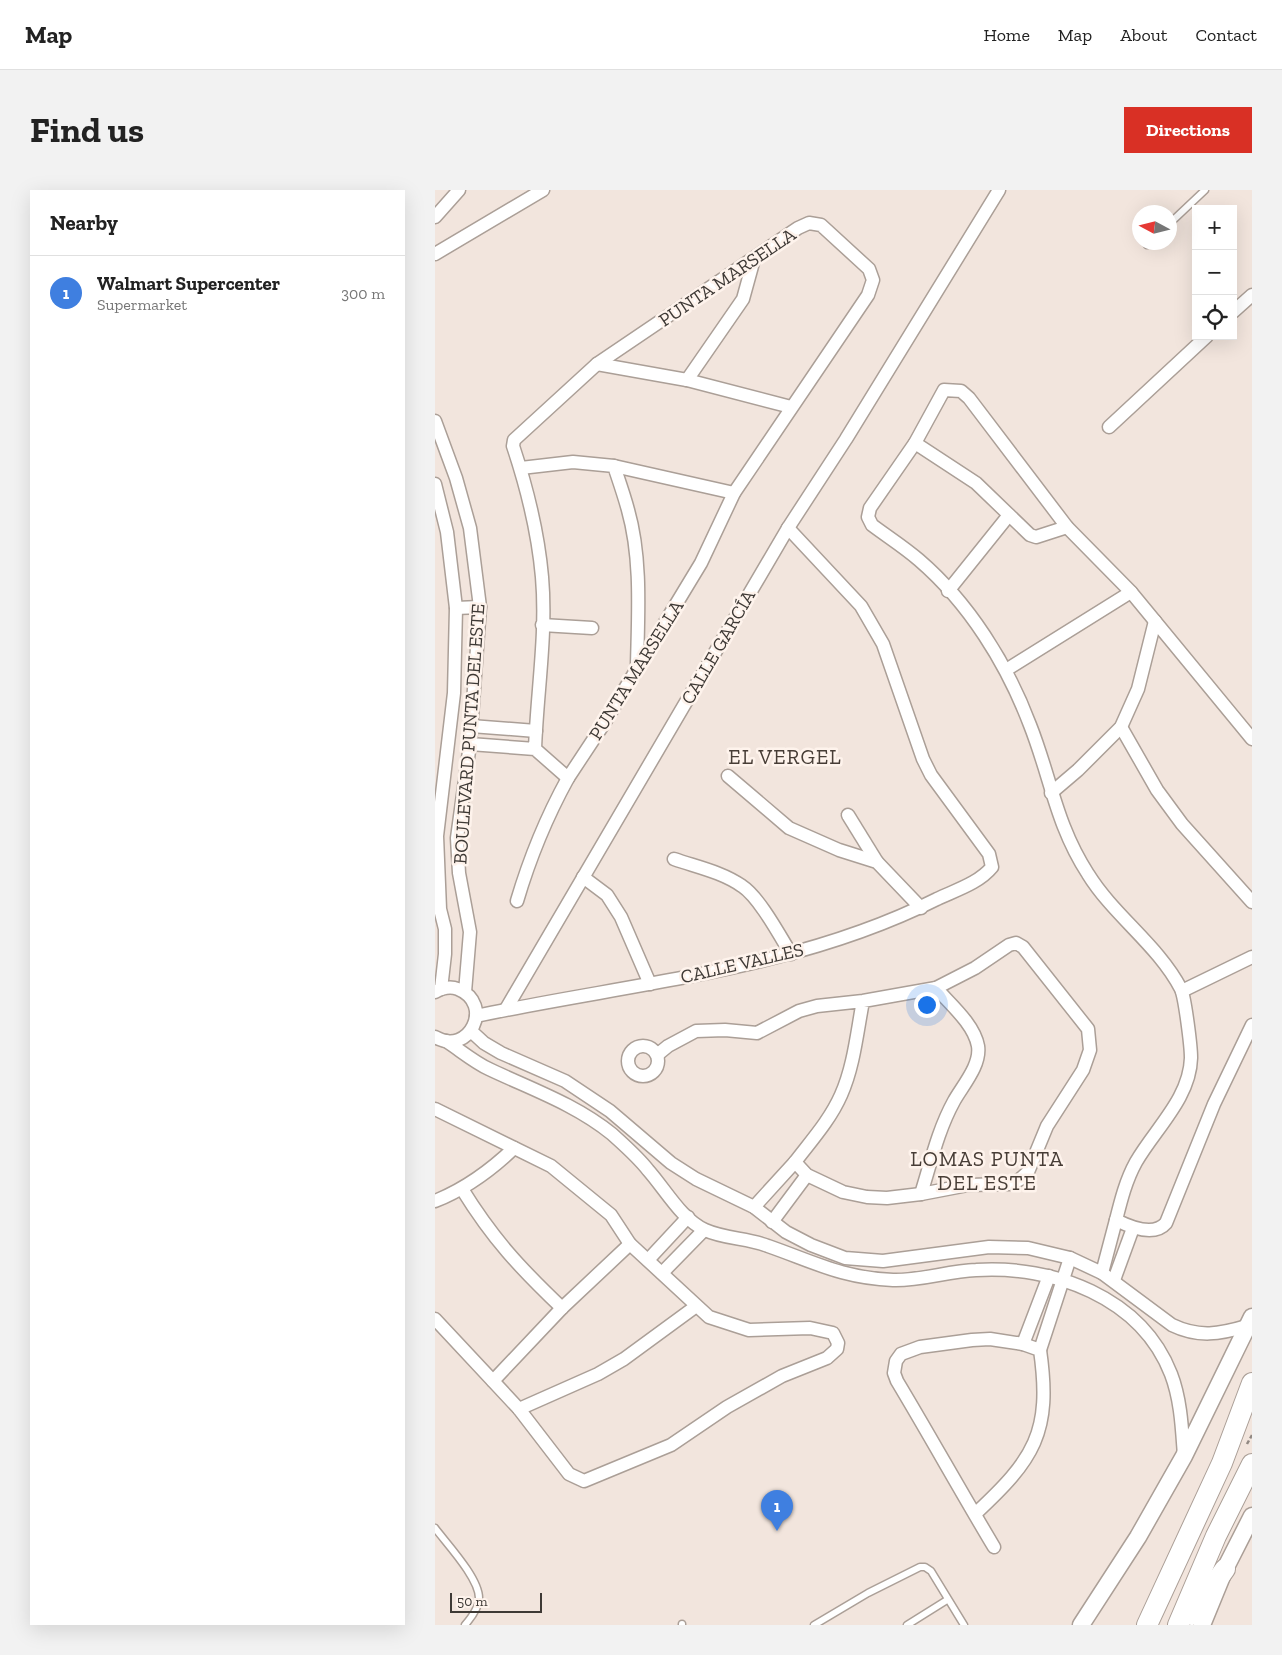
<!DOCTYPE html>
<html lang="en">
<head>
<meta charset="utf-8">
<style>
  :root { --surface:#fff; --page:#f2f2f2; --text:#222; --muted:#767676; --line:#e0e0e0; --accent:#d93025 }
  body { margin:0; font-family:"Zilla Slab",serif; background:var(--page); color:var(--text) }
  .controls { position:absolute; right:15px; top:15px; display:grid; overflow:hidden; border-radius:0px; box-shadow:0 5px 20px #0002 }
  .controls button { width:45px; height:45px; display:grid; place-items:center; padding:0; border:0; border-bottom:1px solid var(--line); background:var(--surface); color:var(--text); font:25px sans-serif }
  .compass { position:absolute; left:697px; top:15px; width:45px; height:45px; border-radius:50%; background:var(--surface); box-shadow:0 5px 20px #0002; rotate:277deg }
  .scale { position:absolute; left:15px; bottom:12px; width:92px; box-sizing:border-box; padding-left:5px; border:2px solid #3e3935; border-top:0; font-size:14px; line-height:18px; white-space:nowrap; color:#3e3935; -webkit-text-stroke:4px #fef3ec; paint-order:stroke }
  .you { position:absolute; left:491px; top:814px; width:18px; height:18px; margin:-12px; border:4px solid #fff; border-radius:50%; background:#1a73e8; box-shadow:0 0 0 8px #1a73e833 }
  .badge { display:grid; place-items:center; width:32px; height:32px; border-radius:50%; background:var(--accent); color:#fff; font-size:16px; font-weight:700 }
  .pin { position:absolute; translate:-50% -41px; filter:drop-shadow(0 1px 2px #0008) }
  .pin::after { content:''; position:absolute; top:26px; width:18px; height:15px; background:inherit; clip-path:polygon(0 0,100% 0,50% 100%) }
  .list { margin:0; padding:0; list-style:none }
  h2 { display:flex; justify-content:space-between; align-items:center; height:65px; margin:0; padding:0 20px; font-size:21px }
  h2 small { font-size:16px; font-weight:400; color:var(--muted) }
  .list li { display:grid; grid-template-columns:32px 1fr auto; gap:15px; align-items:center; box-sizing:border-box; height:75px; padding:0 20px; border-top:1px solid var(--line) }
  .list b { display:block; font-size:19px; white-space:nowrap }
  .list p { margin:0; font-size:16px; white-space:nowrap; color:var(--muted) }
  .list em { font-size:16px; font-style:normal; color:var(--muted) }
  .icon { flex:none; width:28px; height:28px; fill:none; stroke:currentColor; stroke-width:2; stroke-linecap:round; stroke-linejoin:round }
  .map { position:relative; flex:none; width:817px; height:1435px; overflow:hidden; border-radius:0px }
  header { display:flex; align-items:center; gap:30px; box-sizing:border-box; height:70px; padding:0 25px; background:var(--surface); border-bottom:1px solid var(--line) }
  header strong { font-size:24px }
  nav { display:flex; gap:28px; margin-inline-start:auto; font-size:18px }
  .intro { display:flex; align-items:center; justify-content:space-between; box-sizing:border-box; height:120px; padding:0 30px }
  h1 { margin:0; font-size:35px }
  .button { padding:12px 22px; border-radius:0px; background:var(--accent); color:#fff; font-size:18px; font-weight:700 }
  main { display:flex; gap:30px; padding:0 30px }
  aside { flex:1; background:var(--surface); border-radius:0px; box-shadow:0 5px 20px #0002 }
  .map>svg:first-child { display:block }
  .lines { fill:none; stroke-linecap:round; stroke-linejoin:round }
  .service-casing { stroke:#ab9f97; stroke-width:9 }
  .minor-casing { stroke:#ab9f97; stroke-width:15 }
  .tertiary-casing { stroke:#ab9f97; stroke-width:19 }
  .primary-casing { stroke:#ab9f97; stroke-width:22 }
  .path { stroke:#918882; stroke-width:2.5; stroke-dasharray:4 2.5; stroke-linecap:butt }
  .service { stroke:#fff; stroke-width:6 }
  .minor { stroke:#fff; stroke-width:12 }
  .tertiary { stroke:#fff; stroke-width:16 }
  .primary { stroke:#fff; stroke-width:20 }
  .labels { text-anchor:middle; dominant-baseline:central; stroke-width:5; stroke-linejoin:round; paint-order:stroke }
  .street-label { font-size:19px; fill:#3e3935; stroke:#fef3ec }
  .quarter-label { font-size:21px; letter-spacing:1px; fill:#473d36; stroke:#fef3ec }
</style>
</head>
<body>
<header>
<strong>Map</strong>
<nav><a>Home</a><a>Map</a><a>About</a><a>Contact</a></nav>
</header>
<div class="intro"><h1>Find us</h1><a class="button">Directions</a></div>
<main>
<aside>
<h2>Nearby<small></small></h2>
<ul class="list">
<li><span class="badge" style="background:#3f7fe0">1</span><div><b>Walmart Supercenter</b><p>Supermarket</p></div><em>300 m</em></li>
</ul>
</aside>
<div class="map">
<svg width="817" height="1435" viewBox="0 0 817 1435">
  <rect width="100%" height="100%" fill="#f2e5dd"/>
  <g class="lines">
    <defs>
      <g id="service">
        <path d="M734,34L770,0"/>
        <path d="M712,55L715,52"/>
        <path d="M0,1338C12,1354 44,1388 44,1408C44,1418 36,1428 30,1435"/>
        <path d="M247,1434V1435"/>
        <path d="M379,1435L433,1403L485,1377H490L496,1381L529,1435"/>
        <path d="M472,1435L512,1410"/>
      </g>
      <g id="minor">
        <path d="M0,27L24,0"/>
        <path d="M0,64L108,0"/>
        <path d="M798,122L817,105"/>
        <path d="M162,174L252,190L356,217"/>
        <path d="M252,190L308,109L319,69"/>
        <path d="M0,231L21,288L35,338L45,417L35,554L22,648L24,683L35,742L30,802"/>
        <path d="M674,237L772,146"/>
        <path d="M480,253L541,293L595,345L601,347L632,337"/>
        <path d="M179,276L299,303"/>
        <path d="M86,278L138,272L179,276C184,291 189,305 193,320C207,369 203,425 202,476"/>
        <path d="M0,294L12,342L21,418L19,503L2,646L5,719L10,739V764L6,799"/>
        <path d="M513,401L574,325"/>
        <path d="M21,418L45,417"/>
        <path d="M107,435L157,438"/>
        <path d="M571,480L696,402"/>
        <path d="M36,536L101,541"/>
        <path d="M686,537L722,600L747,634L817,712"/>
        <path d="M817,549L696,402L632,337L534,208L526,201L509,200L480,253L435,318L433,327L437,335C453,347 469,357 484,370C534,413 572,474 595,535C616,588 621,635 653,684C679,726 723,755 746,799C750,808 756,856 756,868C755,908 720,939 701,972C691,990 686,1010 681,1030C695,1037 719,1047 731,1033L779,914L817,835"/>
        <path d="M35,554L100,559L133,588L168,535L266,373L299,303L433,105L438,90L434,79L386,35L374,33L363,38L162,174L79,250L78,256C92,298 103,342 107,387C112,444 102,502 100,559"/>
        <path d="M293,586L354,638L404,660L442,672L486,718"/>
        <path d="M616,603L643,580L686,537L703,499L720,431"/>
        <path d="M413,625L442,672"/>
        <path d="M239,669C262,677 287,682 307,696C324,707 345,746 356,764"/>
        <path d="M148,687L172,705L186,727L215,794"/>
        <path d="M82,711C95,667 111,628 133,588"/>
        <path d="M747,801L817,767"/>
        <path d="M0,802C7,798 15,796 23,799C60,814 34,867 0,847"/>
        <path d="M71,819L353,338L411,249L564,0"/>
        <path d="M41,826C196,793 359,781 502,709C521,700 544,693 557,677L554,664L496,585L488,569L448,454L426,416L353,338"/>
        <path d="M36,841L49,853L66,863L130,891L175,921L236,973L261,989L319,1017L351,1042L376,1055L410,1068L448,1071L554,1057L593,1058L635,1068L667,1083L737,1135C764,1148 785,1144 812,1136"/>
        <path d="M11,851C25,860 39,872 54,879C96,899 140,914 177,944C189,955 203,967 213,980C230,999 247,1030 270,1040C290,1049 313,1048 333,1056C379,1072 407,1088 458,1090C485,1091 513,1081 541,1080C618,1075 706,1107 736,1184C746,1210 747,1239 749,1266"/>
        <circle cx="208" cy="871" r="15"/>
        <path d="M222,865L233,856L261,841L290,840L322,843L364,821L382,816L428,811L501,798L540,778L574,755L581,753L588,757L653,839L655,860L648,880L612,936L593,982L584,990L574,994L533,995L486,1004L452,1008L432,1007L408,1002L372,985L360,972C376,951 395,930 406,905C419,876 422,842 428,811"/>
        <path d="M0,919L116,976L176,1025L195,1054L274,1127L314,1140L375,1138L398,1143L403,1153L402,1159L392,1168L347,1186L292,1217L236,1255L149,1291L134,1284L84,1219L0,1129"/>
        <path d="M27,999C58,1049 84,1077 127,1118"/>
        <path d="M486,1004C496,972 503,940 519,911C528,895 546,875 543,856C539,834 515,814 501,798"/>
        <path d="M0,1011C30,999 56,980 79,958"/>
        <path d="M319,1017L360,972"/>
        <path d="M337,1032L372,985"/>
        <path d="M213,1070L253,1027"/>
        <path d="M227,1083L269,1040"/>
        <path d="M667,1083L681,1030"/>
        <path d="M679,1090L698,1038"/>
        <path d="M588,1154L614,1086"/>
        <path d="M605,1160L635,1068"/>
        <path d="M58,1191L127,1118L195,1054"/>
        <path d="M84,1219L163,1184L189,1169L260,1117"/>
        <path d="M540,1324C599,1269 617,1243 605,1160L588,1154L555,1149L537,1150L485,1157L466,1164L461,1171L459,1183L462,1191C495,1246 526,1302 559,1357"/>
      </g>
      <g id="tertiary">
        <path d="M646,1435L703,1347L749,1266L817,1127"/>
        <path d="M767,1435L790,1379L817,1326"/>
      </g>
      <g id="primary">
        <path d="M757,1425L790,1379"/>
        <path d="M712,1435L787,1273L817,1193"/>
        <path d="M743,1435L781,1346L817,1274"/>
      </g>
    </defs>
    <use href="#service" class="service-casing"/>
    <use href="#minor" class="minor-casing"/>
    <use href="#tertiary" class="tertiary-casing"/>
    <use href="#primary" class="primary-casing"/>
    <path class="path" d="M812,1254L817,1245"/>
    <use href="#service" class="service"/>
    <use href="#minor" class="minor"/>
    <use href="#tertiary" class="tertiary"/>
    <use href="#primary" class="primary"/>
  </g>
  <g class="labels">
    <g class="street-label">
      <text transform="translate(292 87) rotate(-34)">PUNTA MARSELLA</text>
      <text transform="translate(283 457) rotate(-60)">CALLE GARCÍA</text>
      <text transform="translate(201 480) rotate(-58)">PUNTA MARSELLA</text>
      <text transform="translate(34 544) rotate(-86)">BOULEVARD PUNTA DEL ESTE</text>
      <text transform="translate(307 773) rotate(-13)">CALLE VALLES</text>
    </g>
    <g class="quarter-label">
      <text x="350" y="566">EL VERGEL</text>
      <text x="552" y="968">LOMAS PUNTA<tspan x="552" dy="24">DEL ESTE</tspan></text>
    </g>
  </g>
</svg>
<div class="controls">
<button>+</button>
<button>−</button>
<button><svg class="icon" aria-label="locate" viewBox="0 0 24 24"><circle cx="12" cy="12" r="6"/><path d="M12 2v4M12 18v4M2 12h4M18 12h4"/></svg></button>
</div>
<svg class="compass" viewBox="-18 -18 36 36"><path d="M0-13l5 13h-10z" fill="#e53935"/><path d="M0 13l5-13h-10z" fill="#767676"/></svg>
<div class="scale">50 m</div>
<div class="you"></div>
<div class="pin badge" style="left:342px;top:1341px;background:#3f7fe0">1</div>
</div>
</main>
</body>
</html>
